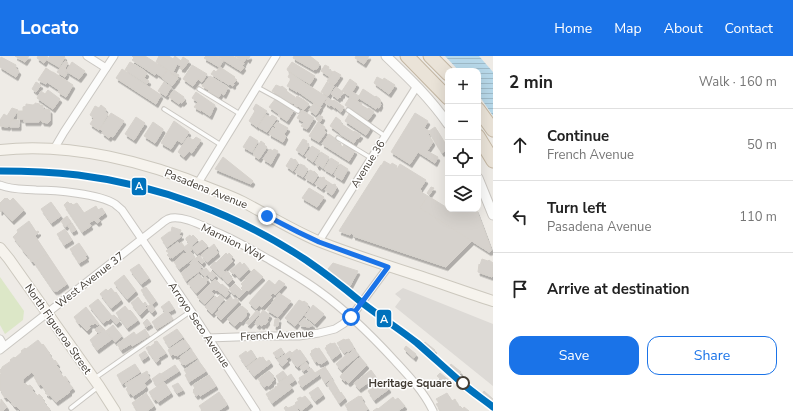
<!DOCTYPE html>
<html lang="en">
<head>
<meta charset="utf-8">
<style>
  :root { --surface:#fff; --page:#f6f6f6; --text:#222; --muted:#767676; --line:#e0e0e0; --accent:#1a73e8 }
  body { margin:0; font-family:"Nunito Sans",sans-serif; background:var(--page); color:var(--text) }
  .controls { position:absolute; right:12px; top:12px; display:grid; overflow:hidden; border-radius:8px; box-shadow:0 4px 16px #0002 }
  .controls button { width:36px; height:36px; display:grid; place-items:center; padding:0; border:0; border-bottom:1px solid var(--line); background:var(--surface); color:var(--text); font:20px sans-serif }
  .stop { position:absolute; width:12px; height:12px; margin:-9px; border:3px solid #1a73e8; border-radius:50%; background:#fff }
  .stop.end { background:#1a73e8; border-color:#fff; box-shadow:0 1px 4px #0008 }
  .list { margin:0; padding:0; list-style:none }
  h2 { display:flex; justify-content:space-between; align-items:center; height:52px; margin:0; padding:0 16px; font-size:17px }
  h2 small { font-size:13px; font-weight:400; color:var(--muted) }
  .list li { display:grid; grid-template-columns:26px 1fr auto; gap:12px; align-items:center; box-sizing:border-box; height:72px; padding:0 16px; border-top:1px solid var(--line) }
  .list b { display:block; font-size:15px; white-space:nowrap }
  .list p { margin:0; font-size:13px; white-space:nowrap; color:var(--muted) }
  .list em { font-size:13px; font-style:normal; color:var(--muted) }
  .actions { display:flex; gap:8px; padding:12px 16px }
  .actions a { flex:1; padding:9px 0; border:1px solid var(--accent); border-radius:12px; text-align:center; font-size:14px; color:var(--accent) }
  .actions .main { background:var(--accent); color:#fff }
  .icon { flex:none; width:22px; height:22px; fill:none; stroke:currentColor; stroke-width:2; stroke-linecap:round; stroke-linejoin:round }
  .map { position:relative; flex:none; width:493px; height:355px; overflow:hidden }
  header { display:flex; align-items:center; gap:24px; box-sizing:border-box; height:56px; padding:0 20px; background:var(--accent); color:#fff }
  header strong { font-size:19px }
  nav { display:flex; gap:22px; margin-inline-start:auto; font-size:14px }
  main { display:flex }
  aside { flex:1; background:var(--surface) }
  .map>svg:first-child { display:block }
  .park { fill:#dce7c7 }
  .parking { fill:#dddad6 }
  .water { fill:url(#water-rules) }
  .building { fill:#d6d2cd; stroke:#d6d2cc; filter:url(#shadow) }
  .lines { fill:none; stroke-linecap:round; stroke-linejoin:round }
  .service-casing { stroke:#cac7c2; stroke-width:5.5 }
  .minor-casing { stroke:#cac7c2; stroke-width:9 }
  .tertiary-casing { stroke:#cac7c2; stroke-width:11 }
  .secondary-casing { stroke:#ccc8be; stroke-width:12 }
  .motorway-casing { stroke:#c4b7a3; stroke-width:15 }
  .service { stroke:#fcfcfb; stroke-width:3.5 }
  .minor { stroke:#fcfcfb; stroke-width:7 }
  .tertiary { stroke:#fcfcfb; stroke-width:9 }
  .secondary { stroke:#f6f3ed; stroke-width:10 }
  .motorway { stroke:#eae3d8; stroke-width:13 }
  .rail-1-casing { stroke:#fff; stroke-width:10 }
  .rail-1 { stroke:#0072bc; stroke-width:7 }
  .route { stroke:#1a73e8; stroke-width:5 }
  .stop-dot { fill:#fff; stroke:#423c34; stroke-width:2 }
  .labels { text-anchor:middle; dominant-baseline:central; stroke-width:3; stroke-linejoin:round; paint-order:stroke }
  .street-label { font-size:11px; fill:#423c34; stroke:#fff }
  .stop-label { font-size:11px; font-weight:bold; fill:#423c34; stroke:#fff; text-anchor:end }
  .line-badge { stroke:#fff; stroke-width:1.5 }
  .badge-label { font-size:11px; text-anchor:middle; font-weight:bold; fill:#fff }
</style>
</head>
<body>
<header>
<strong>Locato</strong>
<nav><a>Home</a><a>Map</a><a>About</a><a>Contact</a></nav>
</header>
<main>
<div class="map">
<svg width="493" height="355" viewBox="0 0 493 355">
  <defs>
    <pattern id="water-rules" width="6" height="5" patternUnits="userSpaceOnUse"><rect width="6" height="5" fill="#b8d9ea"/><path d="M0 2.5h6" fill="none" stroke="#9fbbc9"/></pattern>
    <filter id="shadow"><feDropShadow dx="2" dy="3.5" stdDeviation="0" flood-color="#0004"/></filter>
  </defs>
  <rect width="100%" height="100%" fill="#eeebe6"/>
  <path class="park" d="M0,221L24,255L23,264L5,278L0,269Z"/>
  <path class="parking" d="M403,232L493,268V330L395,251L401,243L395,238Z"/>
  <path class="water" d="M445,0H479L493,16V60L478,38V15H459Z"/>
  <g class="building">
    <path d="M15,0H29L25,6Z"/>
    <path d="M38,0H46L48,1L44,7L37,2Z"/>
    <path d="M50,0H64L65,1L59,11L47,4Z"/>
    <path d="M132,0H145L167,14L162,21L156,17L155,19L132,4L134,2Z"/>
    <path d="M159,0H169L173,3L175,0L181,5L183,1L189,5L183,13L180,12L181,10L177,8L173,16L179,19L178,21L156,6Z"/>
    <path d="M206,0H216L223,5L219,11L204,2Z"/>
    <path d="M217,0H233L244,7L242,10L244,11L241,15Z"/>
    <path d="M235,0H250L248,4L246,2L244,6Z"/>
    <path d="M294,0H310L319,7L318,8L319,9L317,13H315L314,14L293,2Z"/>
    <path d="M356,0H369L364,8L355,2Z"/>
    <path d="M1,1L16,9L15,12L19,15L16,21L0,11V3Z"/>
    <path d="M65,5L68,7L65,12L66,13L65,16L67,17L65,21L57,16Z"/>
    <path d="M72,6L85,15L79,23L66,15Z"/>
    <path d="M130,6L142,13L147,17L144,22L149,25L147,28L125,14Z"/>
    <path d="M292,6L315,20L310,28L288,15L287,13Z"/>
    <path d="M192,9L207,18L202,26L198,23L193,30L183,23Z"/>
    <path d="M325,9L329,11L328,13L333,16L330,21L321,15Z"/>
    <path d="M220,11L235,21L234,22L237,24L233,28H234L233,30L230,28L229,29L223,25H222L211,18L214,14L216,16Z"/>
    <path d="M46,12L52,16H53L73,29L66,41L58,36L59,34L47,26L46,28L38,24Z"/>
    <path d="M122,13L161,39L156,48L116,22Z"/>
    <path d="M168,14L170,16V17L178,22L172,30L162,22L167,15Z"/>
    <path d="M334,15L341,19L335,28H334V29L327,25Z"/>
    <path d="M290,17L303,26L327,41L320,51L297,35V36L287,30L291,23L288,21Z"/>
    <path d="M210,20L228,31L224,39L221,37L219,41L208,35L209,34L202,30Z"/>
    <path d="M377,21L383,24L384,22L395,29L389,38L374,27Z"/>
    <path d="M350,23L357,28L352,36L359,40L363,33L375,41L376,40L380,43V44L381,45L380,47L381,48L379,52L377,51L376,53L359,42L357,45L342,35Z"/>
    <path d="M36,26L41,29L36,36L32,33Z"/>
    <path d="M164,26L171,31L166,40L158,35Z"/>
    <path d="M327,26L334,30L328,40L321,36Z"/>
    <path d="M276,29L281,31L282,30L287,34L286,35L295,41L294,44L297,40L304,44L309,48L304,54L298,50L297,51L294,49L295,48L289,46L272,35Z"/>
    <path d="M336,31L343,36L342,37L343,38L342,39H341L340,42L339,41L338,43L331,38Z"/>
    <path d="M48,34L60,43L53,53L37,42L41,35L45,38Z"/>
    <path d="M174,34L184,41L183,43L185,44L182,47L180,46L179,48L169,41L171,38Z"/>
    <path d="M196,36L215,49L210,60L201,54V55L194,51L198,46L192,42Z"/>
    <path d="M350,41L362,48L361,49L368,53L369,52L374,56L368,64L345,49Z"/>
    <path d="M276,42L294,54L287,65L278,59L279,58L269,51Z"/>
    <path d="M328,42L333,45L334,44L344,51L341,56L335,51V52L331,49L330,50L325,47Z"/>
    <path d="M35,47L40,48L39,49H43V54L46,53L50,54V65L48,67L42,66V64H39V66H24V63H18V55H23V51L26,50V48L33,49L35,48Z"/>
    <path d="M314,47L321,51L316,59L309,54Z"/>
    <path d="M256,48L267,55L257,71L249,65L255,55L253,53Z"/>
    <path d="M101,49L106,53L105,56L108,58L99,74L90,68L94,62L90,59L95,50L99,52Z"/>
    <path d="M12,52L18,54L12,64L8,71L0,70V64L4,58L7,60Z"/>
    <path d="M302,54L314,62L307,73L301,70L304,66L297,62Z"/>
    <path d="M111,57L124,65L113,81L110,80L109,82L102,77L103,75L100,73Z"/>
    <path d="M415,57L428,65L424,72L429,75L435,71L448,92L442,97L429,76L428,78L433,86L427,95L438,101L435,107L418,96L410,108L391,96Z"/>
    <path d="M349,58L353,59L371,71L366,79L345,65Z"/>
    <path d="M266,59L270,61L272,59L277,62L267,76L258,71Z"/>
    <path d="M319,59L323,61L320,66L316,63Z"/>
    <path d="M136,61L145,67L134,84L125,78Z"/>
    <path d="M336,61L341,65L340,67L354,76V75L361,79L358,83L357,82L354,87L340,78V77L330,70Z"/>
    <path d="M12,64H19V71H10V67Z"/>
    <path d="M174,65L189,76L182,87L177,84L171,93L161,87Z"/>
    <path d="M153,66L163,73V74L155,87L144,80Z"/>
    <path d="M277,66L288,72L284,78L286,80L283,86L269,78L273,71L275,73L276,71L274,70Z"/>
    <path d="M318,66L325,71L324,74L326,76L319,86L309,80Z"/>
    <path d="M329,78L339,85L338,87L343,91L344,88L355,95L349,105L322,88Z"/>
    <path d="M250,80L258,85L252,96L243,91Z"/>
    <path d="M188,81L193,84L196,81L201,84L192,97L189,95L184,101L178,96Z"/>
    <path d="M303,83L307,85L306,87L309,89L303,99L296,94Z"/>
    <path d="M261,85L265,88L264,89L267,91L259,103L253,99L255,98L253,97Z"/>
    <path d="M312,90L320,95L313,106L305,100Z"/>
    <path d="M270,93L273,95L274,93L278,95L271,108L263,103Z"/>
    <path d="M321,96L329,101L323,112L319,109L318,111L316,109L317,108L315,107Z"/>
    <path d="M223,101L253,125L251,128L215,113Z"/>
    <path d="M291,102L294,104L295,103L298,107L293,115L286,110Z"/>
    <path d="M331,102L339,107L332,118L324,113Z"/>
    <path d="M384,105L391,109L392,107L397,110L396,112L397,113L400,108L426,124L420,133L422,135L421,136L428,140L420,152L472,185L446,211L353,180L354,179L351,177L350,179L339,175L381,109H382Z"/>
    <path d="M300,108L305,110V111L308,113L303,121L295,116Z"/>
    <path d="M340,108L348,113L342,124L334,119Z"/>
    <path d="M310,114L314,116V115L318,119L313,127L305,122Z"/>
    <path d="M320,121L322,122L323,121L325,122L324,123L333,129L334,128L336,129L335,130L337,131L332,139L325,134L328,129L326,128L322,133L315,128Z"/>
    <path d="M431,131L434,132L429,139L427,137Z"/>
    <path d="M309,132L324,141L317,151L302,142Z"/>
    <path d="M428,140L454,156L456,153H469L471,155L472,153H476L481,166L491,193V195L489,196L420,152Z"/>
    <path d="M5,142L6,143L7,142L10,145L13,142L24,154L12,165L2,154L0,156V147Z"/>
    <path d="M51,146L61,160L51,167L41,153Z"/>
    <path d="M67,146H68L70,148L71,147L73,149L77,147L84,157L96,150L98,154L102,152L105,157L98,162L100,165L97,167L94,164L89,167L91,170L82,176L64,149Z"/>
    <path d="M67,160L71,166L65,171L61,165Z"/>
    <path d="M29,165L36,176L38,175L39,176L35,180L47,198L34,206L33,205L32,206L28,200V199H27L21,192L22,190L21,191L13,181L18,176L17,174Z"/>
    <path d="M72,167L76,174L72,176L68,170Z"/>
    <path d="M172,171L181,174L179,179L182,180L167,191L161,182L169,176H171Z"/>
    <path d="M65,173L72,184L64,189L57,178Z"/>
    <path d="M190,179L191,181L193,179L198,184L192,189V190L191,192L188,188L189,187L186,184V182Z"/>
    <path d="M202,184L207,189V191L197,198L192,192Z"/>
    <path d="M178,186L179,188L181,186L184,190L183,191L184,193L172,202V201L170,202L167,199L169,197L166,195Z"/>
    <path d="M79,187L87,199L85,200L87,202L79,207L70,193Z"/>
    <path d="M188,188L192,194L190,195L195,201L179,213L174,206L184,197L185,198L187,197L183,192Z"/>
    <path d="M214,188L217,193L216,194L218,197L207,206L201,199Z"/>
    <path d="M226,197L228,199L229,197L233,201L231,203L233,205L223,214L225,216L221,221L210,211L215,206L216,207Z"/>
    <path d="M47,198L67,228L57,235H54L51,231L34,206Z"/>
    <path d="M199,199L204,205L202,208L196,202Z"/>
    <path d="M195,202L198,204L197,205L202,211L200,212L201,214L186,225L181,217L191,209L190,207Z"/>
    <path d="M482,203L488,205L489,204L493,207L492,221L478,216L479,208L480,209Z"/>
    <path d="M240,206L242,209L244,207L249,213L239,222L235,217L233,218L230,215Z"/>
    <path d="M333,207L358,215L350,230L328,213Z"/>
    <path d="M139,208L149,222L141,228L130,214Z"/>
    <path d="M206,212L210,217L205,220L208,224L206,226L207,227L196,237L188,227L199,218L203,223L205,221L200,216Z"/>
    <path d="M254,213L263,221L248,235L247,234L244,237L242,235L243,234L241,232L243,230L241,228L246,223L245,222Z"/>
    <path d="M212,215L216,219L212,224L208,220Z"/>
    <path d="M227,215L230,218L229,219L233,223L228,228L221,220Z"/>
    <path d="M124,219L136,235L127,243L114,227Z"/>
    <path d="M215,223L221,229L216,235L214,233L211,236L214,238L205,248L197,241Z"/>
    <path d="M269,224L275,229L279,224L285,228L275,239L273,237L270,240L272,241L262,251L259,249L256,253L249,247L252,243Z"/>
    <path d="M222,228L229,234L227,236L229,237L226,241L217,234Z"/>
    <path d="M235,228L244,237L239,242L236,239V238L235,237L234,239L229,233Z"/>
    <path d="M146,231L156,245L151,249L141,234Z"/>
    <path d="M111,232L115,237L116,236L121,244L111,252L100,238L106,233L108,235Z"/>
    <path d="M279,237L291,245L278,261L267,254Z"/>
    <path d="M220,239L224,243L212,258L205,251L215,240L217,242Z"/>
    <path d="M138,241L143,248L145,246L147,249L145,250L147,252L140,259L131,247Z"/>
    <path d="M231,241L233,244L236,242L239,245L221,264L215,258L219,254L218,253Z"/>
    <path d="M98,243L112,260L114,259L120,265L116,268L111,262L108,265L107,264L103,267L89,250Z"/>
    <path d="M299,244L303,246L304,245L308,248L307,250L309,252L295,270L285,262Z"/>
    <path d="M169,245L174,253L168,256L173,263L157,273L152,266L165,256L161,251Z"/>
    <path d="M151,248L155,254L152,257L147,251Z"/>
    <path d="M313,249L324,258L315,268L305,260Z"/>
    <path d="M125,250L129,255L130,254L132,256L138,264L127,272L116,257Z"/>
    <path d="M240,250L241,251L242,250L248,255L246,258L247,259L246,260L241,266L240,265L235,270L227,263Z"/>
    <path d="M86,251L99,268L97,269L95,267L93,269L92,268L89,270L90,272L87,275L79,267V268L74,261Z"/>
    <path d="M257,254L260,257L249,269L246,267Z"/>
    <path d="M263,254L270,259L267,264L268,265L265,269L264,268L262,270L259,268L258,270L255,268L257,264H256L260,260H259Z"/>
    <path d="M304,262L313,269L309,271L302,270L299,268Z"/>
    <path d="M147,263L151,268L146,271L143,267Z"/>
    <path d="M275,263H279L278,270H274Z"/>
    <path d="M100,269L104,273L98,277L95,274Z"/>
    <path d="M113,269L122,280L115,286L106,275Z"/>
    <path d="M104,273L112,283L97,294L90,284L97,278L98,279L102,276L101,275Z"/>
    <path d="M145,273L149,280L132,290L131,288L121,294L117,288L134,276L136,279Z"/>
    <path d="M177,273L183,281L169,291L163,282Z"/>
    <path d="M344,283L345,284L349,283L354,292L348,296L347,295L344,297L337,287Z"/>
    <path d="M38,284L42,289L43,288L46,292L45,293V294L46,293L50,297L49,298L54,305L55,304L58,308L55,311H56L57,310L60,314L59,315L64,322L65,320L68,324L67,325L73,332L69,335L70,336L56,346L50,339L49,340L45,337L47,336L41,328L39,329L34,321L35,320L32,316L23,323V327L24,328L25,327L28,330L30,329L33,332L32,334L38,340L39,338L43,342L42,343L45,346L44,347L50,353L49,355H21L16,350L15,351L12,348V347L6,341L5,342L2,338L3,337L0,334V319L1,318L0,314L2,312V311L11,305L10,304L14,301L15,302L22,296L21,295L25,292L26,293Z"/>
    <path d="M183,284V285L185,284L190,291L188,292V293L177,300L176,299L175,300L173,298L171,300L168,294Z"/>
    <path d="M157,285L166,297L158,302L159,304L156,306L146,292L149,290L150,291L155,287L154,286Z"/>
    <path d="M425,286L435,294L432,298L422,289Z"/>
    <path d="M331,287V288L335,287L340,297L332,303L325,292L327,291L326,290Z"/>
    <path d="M406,290L416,298L414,302L404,293Z"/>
    <path d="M281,292L284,297L277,302L273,297Z"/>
    <path d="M316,292L317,293L319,292L327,304L321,308L320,307L319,308L317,305L315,306L310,298L312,296L311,295Z"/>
    <path d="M191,293L197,302L185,309L184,308L183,309L179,304L181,303L180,301Z"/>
    <path d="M297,293L298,295L300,294L307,304L297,311L293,307H294L290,301L294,298L292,297Z"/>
    <path d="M354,293L359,299L341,314L336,308L348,297L349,298Z"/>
    <path d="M251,294L252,295L256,302L246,310L239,300L246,295L247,297Z"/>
    <path d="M145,295L148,300L142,304L139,299Z"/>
    <path d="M290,295L293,298L286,303L288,305L282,310L277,304Z"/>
    <path d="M260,301L261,302L263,301L266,306L269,304L271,307L254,320L247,311Z"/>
    <path d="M360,301L367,309L350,326L348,327L346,324L344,325L340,321L342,318L358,302V303Z"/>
    <path d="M198,304L206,315L189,326L185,319L187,318L184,314Z"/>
    <path d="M306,306L309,311L303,315L300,311Z"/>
    <path d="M135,308L140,316L122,328L117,319Z"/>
    <path d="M451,308L461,316L458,320L448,312Z"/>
    <path d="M175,309L179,315L165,324L161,318Z"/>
    <path d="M325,311L332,322L325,327L318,315Z"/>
    <path d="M311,312L315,317L318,315L320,318L302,331L298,326L300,324L299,322L309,316L307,314Z"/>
    <path d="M371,314L376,321L359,333L354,327Z"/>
    <path d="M147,315L148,317L147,318L150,322L144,327L146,330L145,332L133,340L131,337L129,338L126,333L128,332L125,328Z"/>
    <path d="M269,315L274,320L273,321L274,324L271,326L272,327L268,330L267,329L264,331L258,323Z"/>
    <path d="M283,315L287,320L279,325L276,320Z"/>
    <path d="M160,317L165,324L157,330L152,323Z"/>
    <path d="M440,317L450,325L447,328L437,320Z"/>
    <path d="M291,318L295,324L289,328L292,332L272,347L266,338L275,332V331L276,330V331L278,330L277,328Z"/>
    <path d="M209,319L216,330L200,340L199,338L196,340L193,336L194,335L193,334L195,332L193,329Z"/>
    <path d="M332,323L339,335L334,339L327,328Z"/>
    <path d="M383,325L389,333L374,344L368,335Z"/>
    <path d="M164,326L171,337L158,346L156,343L154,344L149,336Z"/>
    <path d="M178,327L183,334L177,337L172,330Z"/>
    <path d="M318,331L323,339L315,345L309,337Z"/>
    <path d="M339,335L340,337L341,336L345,342L339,347L334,339Z"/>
    <path d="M484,335L493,343L492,347L482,338Z"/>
    <path d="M219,336L223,342L221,343L222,344L224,343L227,349L218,355H201L202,354L199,350Z"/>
    <path d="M146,337L154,350L147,355H137L132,347Z"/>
    <path d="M447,337L452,345L455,343L459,351L460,350L463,353L464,351L469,355H441L436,348L439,347L436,343Z"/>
    <path d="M305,340L311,347L301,355L299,352L297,353L299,355H286L284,352L286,350L288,352L293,350L296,348L295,347L299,344L297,343L300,341L302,342Z"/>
    <path d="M359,340L360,341L361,340L363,343L362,344L368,353L365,355H349L345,349Z"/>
    <path d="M393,341L395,344L398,342L405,350L398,355H373L377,352L378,353Z"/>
    <path d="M1,343L7,351L3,355H0Z"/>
  </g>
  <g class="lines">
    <defs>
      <g id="service">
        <path d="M257,31L279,43L298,55"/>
        <path d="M199,33L240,58"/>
        <path d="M164,53L221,89"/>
        <path d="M348,54L385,80"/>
        <path d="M338,82L371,102"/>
        <path d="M95,322L191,255"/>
        <path d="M71,352L98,331"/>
      </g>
      <g id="minor">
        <path d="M87,0L106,12"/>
        <path d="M54,93L64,76L114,0"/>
        <path d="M198,127L276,0"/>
        <path d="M0,129C11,134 25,133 36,134C56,134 99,138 115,148C117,150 120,152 122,154L191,255L256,355"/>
        <path d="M319,185L417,30"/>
        <path d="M209,282L265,280H299L319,277L335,273L343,268L351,261L388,211"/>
        <path d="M0,283L4,290"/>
        <path d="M0,294L161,168C163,166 166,164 168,163C181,158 203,170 214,175C234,183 252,194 270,204C287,214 304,224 319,235C347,255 372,280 395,305C409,320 424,336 433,355"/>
      </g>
      <g id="tertiary">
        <path d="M386,0C409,22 430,42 448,68"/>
        <path d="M478,122L493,159"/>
      </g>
      <g id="secondary">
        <path d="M0,94C70,86 148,106 212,133C222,137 233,141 243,146C268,159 292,174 318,185C348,197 379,207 410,217C438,226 465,236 493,245"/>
        <path d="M0,192L9,203L21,220L99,330L115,355"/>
      </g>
      <g id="motorway">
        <path d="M407,0L448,42"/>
        <path d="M430,0L448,18"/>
        <path d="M478,53L493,74"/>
        <path d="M478,80L493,105"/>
      </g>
    </defs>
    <use href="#service" class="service-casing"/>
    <use href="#minor" class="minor-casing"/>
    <use href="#tertiary" class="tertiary-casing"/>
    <use href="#secondary" class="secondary-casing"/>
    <use href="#motorway" class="motorway-casing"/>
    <use href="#service" class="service"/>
    <use href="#minor" class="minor"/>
    <use href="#tertiary" class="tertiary"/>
    <use href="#secondary" class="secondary"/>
    <use href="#motorway" class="motorway"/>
    <defs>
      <path id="rail-1" d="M0,115C26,115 52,116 78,119C159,129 238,159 306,204C325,217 343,231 361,246C379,260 399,273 417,287C432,300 447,314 462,327C472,336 483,343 493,351"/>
    </defs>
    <use href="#rail-1" class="rail-1-casing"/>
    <use href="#rail-1" class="rail-1"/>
  </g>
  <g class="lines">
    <path class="route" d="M267,160L298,176L319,186L388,211L351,261"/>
  </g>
  <circle class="stop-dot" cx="463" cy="327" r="6"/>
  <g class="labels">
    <g class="street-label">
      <text transform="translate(368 108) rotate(-58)">Avenue 36</text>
      <text transform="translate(206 133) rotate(22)">Pasadena Avenue</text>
      <text transform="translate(233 186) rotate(26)">Marmion Way</text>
      <text transform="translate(90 224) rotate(-38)">West Avenue 37</text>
      <text transform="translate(199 269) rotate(56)">Arroyo Seco Avenue</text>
      <text transform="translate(58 273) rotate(55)">North Figueroa Street</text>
      <text transform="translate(277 279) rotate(-3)">French Avenue</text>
    </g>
    <g class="stop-label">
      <text x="452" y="327">Heritage Square</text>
    </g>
  </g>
  <g class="line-badge">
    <rect x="131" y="121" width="16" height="19" rx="4" fill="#0072bc"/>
    <rect x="376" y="253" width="16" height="19" rx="4" fill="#0072bc"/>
  </g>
  <g class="badge-label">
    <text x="139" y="134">A</text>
    <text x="384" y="267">A</text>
  </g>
</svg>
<div class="controls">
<button>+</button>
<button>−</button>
<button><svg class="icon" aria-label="locate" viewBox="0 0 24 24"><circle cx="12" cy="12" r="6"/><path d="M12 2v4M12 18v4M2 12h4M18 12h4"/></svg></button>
<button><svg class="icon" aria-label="layers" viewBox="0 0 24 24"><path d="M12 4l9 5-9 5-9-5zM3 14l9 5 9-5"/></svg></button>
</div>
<div class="stop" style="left:351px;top:261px"></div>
<div class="stop end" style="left:267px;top:160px"></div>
</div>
<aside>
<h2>2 min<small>Walk · 160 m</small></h2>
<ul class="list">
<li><svg class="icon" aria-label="ahead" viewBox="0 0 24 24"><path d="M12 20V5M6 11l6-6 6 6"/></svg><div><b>Continue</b><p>French Avenue</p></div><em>50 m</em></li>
<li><svg class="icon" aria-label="left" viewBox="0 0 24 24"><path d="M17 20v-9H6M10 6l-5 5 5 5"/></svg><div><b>Turn left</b><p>Pasadena Avenue</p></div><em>110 m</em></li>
<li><svg class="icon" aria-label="arrive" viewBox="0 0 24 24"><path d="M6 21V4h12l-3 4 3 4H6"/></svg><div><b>Arrive at destination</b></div></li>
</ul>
<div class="actions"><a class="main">Save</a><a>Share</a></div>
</aside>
</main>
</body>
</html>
